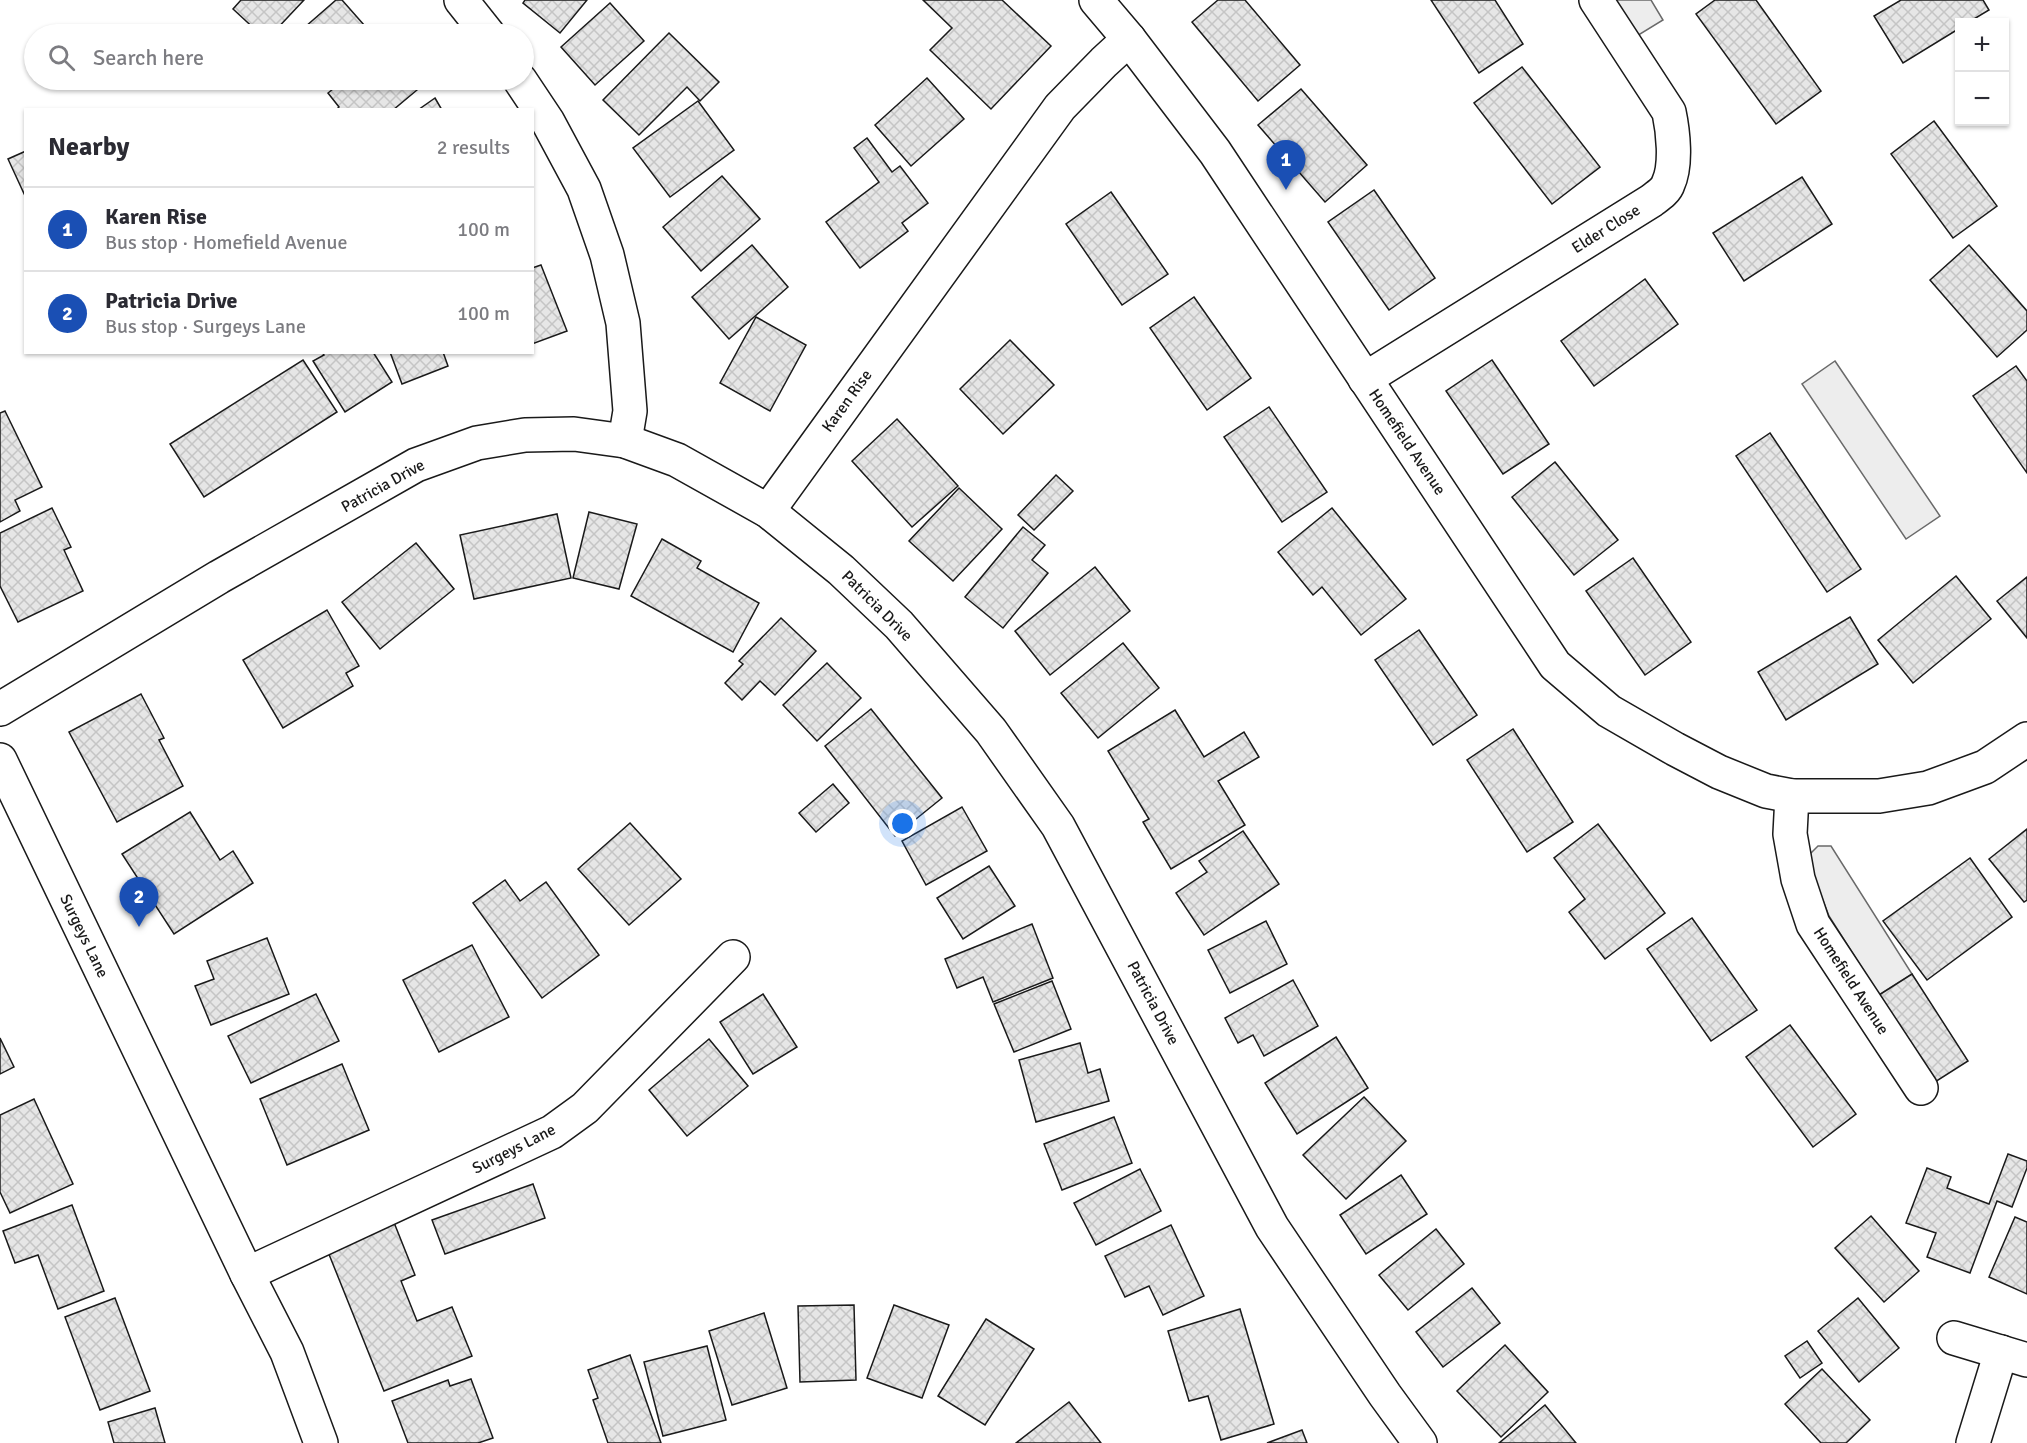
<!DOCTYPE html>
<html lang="en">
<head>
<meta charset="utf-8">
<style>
  :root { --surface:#fff; --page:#f2f2f3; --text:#2b2b33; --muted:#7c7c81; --line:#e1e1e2; --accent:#b45309 }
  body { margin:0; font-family:Signika,sans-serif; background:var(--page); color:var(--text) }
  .controls { position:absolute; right:18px; top:18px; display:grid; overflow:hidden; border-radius:0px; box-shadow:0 2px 4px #0004 }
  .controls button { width:54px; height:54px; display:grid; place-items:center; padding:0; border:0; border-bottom:2px solid var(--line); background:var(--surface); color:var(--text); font:30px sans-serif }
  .you { position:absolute; left:903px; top:824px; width:21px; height:21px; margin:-15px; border:4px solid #fff; border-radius:50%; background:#1a73e8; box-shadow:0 0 0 9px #1a73e833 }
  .badge { display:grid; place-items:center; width:39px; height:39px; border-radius:50%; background:var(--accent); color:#fff; font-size:20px; font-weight:700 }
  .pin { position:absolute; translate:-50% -50px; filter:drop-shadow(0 2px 3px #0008) }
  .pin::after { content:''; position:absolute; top:32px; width:21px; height:18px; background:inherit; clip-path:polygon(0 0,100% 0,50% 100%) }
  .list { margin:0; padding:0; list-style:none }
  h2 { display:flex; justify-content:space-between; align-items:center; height:78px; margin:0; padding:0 24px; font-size:26px }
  h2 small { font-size:20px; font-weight:400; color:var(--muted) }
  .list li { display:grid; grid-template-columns:39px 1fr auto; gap:18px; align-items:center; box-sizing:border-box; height:84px; padding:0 24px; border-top:2px solid var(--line) }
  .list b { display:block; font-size:22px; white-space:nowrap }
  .list p { margin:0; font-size:20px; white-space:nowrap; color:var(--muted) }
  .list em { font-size:20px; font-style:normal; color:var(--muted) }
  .icon { flex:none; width:33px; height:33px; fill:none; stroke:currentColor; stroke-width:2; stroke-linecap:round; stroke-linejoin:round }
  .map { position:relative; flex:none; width:2027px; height:1443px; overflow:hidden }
  .search { position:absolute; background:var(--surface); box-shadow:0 2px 4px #0004; left:24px; top:24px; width:510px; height:66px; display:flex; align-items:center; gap:15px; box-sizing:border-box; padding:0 21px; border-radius:33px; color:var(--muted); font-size:22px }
  .panel { position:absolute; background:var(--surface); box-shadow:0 2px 4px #0004; left:24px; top:108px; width:510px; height:246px; border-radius:0px }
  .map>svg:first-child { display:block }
  .built { fill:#ededed; stroke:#6a6a6a; stroke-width:1.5 }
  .building { fill:url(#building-cross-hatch); stroke:#1a1a1a; stroke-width:1.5 }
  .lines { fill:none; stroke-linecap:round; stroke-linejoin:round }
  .street-casing { stroke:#1a1a1a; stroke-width:36 }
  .street { stroke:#fff; stroke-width:33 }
  .labels { text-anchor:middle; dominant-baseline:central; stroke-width:4.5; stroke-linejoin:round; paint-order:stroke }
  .street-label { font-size:16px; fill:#1a1a1a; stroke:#fff }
</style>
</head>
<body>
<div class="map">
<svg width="2027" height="1443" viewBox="0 0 2027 1443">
  <defs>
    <pattern id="building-cross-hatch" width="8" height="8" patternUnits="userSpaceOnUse" patternTransform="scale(1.5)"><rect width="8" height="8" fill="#e6e6e6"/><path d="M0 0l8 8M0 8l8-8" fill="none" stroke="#c5c5c5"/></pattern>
  </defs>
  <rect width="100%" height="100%" fill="#fff"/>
  <g class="built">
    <path d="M1609,0H1651L1663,20L1632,39Z"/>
    <path d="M1835,361L1940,516L1906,539L1802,384Z"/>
    <path d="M1818,846H1831L1912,974L1879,995L1829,916L1813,875L1810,854Z"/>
  </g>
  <g class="building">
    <path d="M241,0H304L272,34H260L233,9Z"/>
    <path d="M336,0H342L372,34H297Z"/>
    <path d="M525,0H587L560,33L523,3Z"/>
    <path d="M923,0H1002L1051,46L991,109L930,50L952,28Z"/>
    <path d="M1218,0H1245L1300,65L1258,101L1192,22Z"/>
    <path d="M1431,0H1495L1523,44L1479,73Z"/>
    <path d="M1715,0H1756L1821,91L1776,124L1696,14Z"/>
    <path d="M1901,0H1983L1989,10L1969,22H1960V28L1903,63L1874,16Z"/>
    <path d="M610,3L644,41L595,85L561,47Z"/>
    <path d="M669,33L719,82L700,101L687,87L639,135L603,100Z"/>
    <path d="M1522,67L1600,167L1552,204L1474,103Z"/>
    <path d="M927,78L964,119L911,166L875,125Z"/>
    <path d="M344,80H409L417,90L393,110H336L339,107L328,93Z"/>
    <path d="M1301,89L1367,165L1325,202L1258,125Z"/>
    <path d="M435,98L442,110H418Z"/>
    <path d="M698,101L734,150L670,197L633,148Z"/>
    <path d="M1934,121L1997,206L1953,238L1891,154Z"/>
    <path d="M867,138L892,172L900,166L928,203L902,223L908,231L860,268L826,222L879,182L854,148Z"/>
    <path d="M26,151V198L8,159Z"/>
    <path d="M722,176L760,219L701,271L663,227Z"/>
    <path d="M1802,177L1832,224L1744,281L1713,233Z"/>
    <path d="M1374,190L1435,278L1389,310L1328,222Z"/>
    <path d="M1111,192L1168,274L1122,305L1066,224Z"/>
    <path d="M752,245L788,287L729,339L692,297Z"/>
    <path d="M1969,245L2027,311V330L1997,357L1930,280Z"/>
    <path d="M541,265L567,331L532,344V268Z"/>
    <path d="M1645,279L1678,324L1594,386L1561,341Z"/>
    <path d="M1194,297L1251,378L1207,410L1150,328Z"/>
    <path d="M756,317L806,345L770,411L720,383Z"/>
    <path d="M1010,340L1054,385L1003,434L960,389Z"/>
    <path d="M322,352H373L392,382L345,412L313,361L324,355Z"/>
    <path d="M390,352H443L448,366L402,384Z"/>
    <path d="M303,360L337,412L204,497L170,444Z"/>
    <path d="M1492,360L1549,444L1503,474L1446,391Z"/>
    <path d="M2016,366L2027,381V473L1973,396Z"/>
    <path d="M1269,407L1327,492L1282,522L1224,437Z"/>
    <path d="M5,411L42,487L15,500L20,511L0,522V413Z"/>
    <path d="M897,419L958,486L912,527L852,461Z"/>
    <path d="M1770,433L1861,569L1827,592L1736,456Z"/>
    <path d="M1555,462L1618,540L1574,575L1512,497Z"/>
    <path d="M1056,475L1073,491L1034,530L1018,515Z"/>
    <path d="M959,488L1002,529L953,581L909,541Z"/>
    <path d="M52,508L71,547L64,550L83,591L18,622L0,586V533Z"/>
    <path d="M1332,508L1406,599L1361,635L1322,587L1313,595L1278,552Z"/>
    <path d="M589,512L637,524L619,589L573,578Z"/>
    <path d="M557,514L571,578L474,599L460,535Z"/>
    <path d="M1023,527L1045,545L1032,560L1048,573L1003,628L965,597Z"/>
    <path d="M662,539L701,561L697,568L759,603L733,652L631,596Z"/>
    <path d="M416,543L454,589L380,649L342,602Z"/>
    <path d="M1633,558L1691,642L1645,675L1586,591Z"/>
    <path d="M1095,567L1130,611L1050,675L1015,631Z"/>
    <path d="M1956,576L1991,619L1913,683L1878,640Z"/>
    <path d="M2027,577V638L1997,601Z"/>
    <path d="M327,610L359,666L346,673L353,686L283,728L243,660Z"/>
    <path d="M1850,617L1878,664L1786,720L1758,672Z"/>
    <path d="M781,618L816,651L775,695L760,681L742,700L725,683L743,664L739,661Z"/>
    <path d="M1419,630L1477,715L1433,745L1375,660Z"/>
    <path d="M1123,643L1159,688L1098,738L1061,693Z"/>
    <path d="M827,663L861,698L817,741L783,705Z"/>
    <path d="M141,694L164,738L159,740L183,786L117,822L69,732Z"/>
    <path d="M871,709L942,798L895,836L825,746Z"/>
    <path d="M1175,710L1204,757L1244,732L1259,757L1218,781L1245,825L1171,869L1143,822L1149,819L1108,751Z"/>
    <path d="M1513,729L1573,822L1527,852L1467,760Z"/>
    <path d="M833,784L849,803L816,832L799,813Z"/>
    <path d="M962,807L987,851L926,885L902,841Z"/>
    <path d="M190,812L220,860L233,851L253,883L174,934L122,854Z"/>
    <path d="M630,823L681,879L629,925L578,869Z"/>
    <path d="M1598,824L1665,913L1605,959L1569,912L1585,899L1554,858Z"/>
    <path d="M2027,829V900L2024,902L1989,859Z"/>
    <path d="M1243,831L1279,884L1204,935L1176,893L1207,872L1199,861Z"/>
    <path d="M1970,858L2012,917L1927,980L1883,921Z"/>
    <path d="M989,866L1015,906L963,939L937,898Z"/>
    <path d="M505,880L520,901L546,882L599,955L542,998L473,903Z"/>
    <path d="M1692,918L1757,1010L1711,1041L1647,949Z"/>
    <path d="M1266,921L1287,964L1230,993L1208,950Z"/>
    <path d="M1032,924L1053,978L993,1002L983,977L957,988L945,959Z"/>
    <path d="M267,938L289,994L211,1025L195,986L214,979L207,961Z"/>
    <path d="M472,945L509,1017L439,1052L403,980Z"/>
    <path d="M1912,974L1968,1061L1935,1082L1879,995Z"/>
    <path d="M1293,980L1318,1026L1264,1056L1253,1035L1238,1043L1225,1018Z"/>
    <path d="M1052,981L1071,1029L1014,1052L994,1004Z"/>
    <path d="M316,994L339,1041L251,1083L228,1036Z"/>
    <path d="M763,994L797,1047L753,1074L720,1022Z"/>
    <path d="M1790,1025L1856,1114L1813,1147L1746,1057Z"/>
    <path d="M1336,1037L1368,1088L1297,1134L1265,1083Z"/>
    <path d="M0,1038L14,1067L0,1074Z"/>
    <path d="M709,1039L748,1086L687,1136L649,1090Z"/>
    <path d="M1080,1043L1088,1073L1100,1069L1109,1101L1036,1122L1019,1060Z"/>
    <path d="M342,1064L369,1130L287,1165L260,1099Z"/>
    <path d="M1364,1097L1406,1141L1346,1199L1303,1155Z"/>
    <path d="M34,1099L73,1184L10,1213L0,1192V1115Z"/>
    <path d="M1114,1117L1132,1163L1062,1190L1044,1144Z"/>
    <path d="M2008,1154L2027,1161V1168L2012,1207L1997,1201L1970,1273L1927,1257L1936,1233L1906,1223L1927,1168L1951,1177L1947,1188L1989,1204Z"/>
    <path d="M1140,1169L1161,1211L1096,1245L1074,1203Z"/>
    <path d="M1401,1175L1427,1214L1366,1254L1340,1215Z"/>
    <path d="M533,1184L545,1218L445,1254L432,1220Z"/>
    <path d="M385,1200L415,1275L401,1281L417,1321L452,1307L472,1356L384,1391L318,1227Z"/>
    <path d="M72,1205L104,1291L58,1309L38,1255L15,1263L3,1231Z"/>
    <path d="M1871,1216L1919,1271L1884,1302L1835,1248Z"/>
    <path d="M2015,1217L2027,1222V1294L1989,1277Z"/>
    <path d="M1171,1225L1204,1296L1163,1315L1149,1286L1125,1297L1105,1256Z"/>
    <path d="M1436,1229L1464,1264L1408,1310L1379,1275Z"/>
    <path d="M1472,1288L1500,1323L1443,1367L1416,1332Z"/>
    <path d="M115,1298L150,1391L100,1410L65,1317Z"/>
    <path d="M1858,1298L1899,1348L1859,1382L1818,1331Z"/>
    <path d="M854,1305L856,1380L800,1382L798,1306Z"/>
    <path d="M894,1305L949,1325L922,1398L867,1378Z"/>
    <path d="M1240,1309L1274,1424L1221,1440L1208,1396L1189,1401L1168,1331Z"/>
    <path d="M764,1313L787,1388L732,1405L709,1331Z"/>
    <path d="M986,1319L1034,1349L985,1425L938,1396Z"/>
    <path d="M1807,1341L1822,1363L1800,1378L1785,1356Z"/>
    <path d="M1505,1345L1548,1392L1501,1437L1457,1391Z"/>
    <path d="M707,1346L726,1420L663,1436L644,1362Z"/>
    <path d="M630,1355L661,1443H608L593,1400L598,1398L588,1370Z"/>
    <path d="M1822,1369L1870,1420L1846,1443H1821L1785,1404Z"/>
    <path d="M471,1379L493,1438L478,1443H408L392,1401L448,1380L450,1386Z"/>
    <path d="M1069,1402L1101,1443H1016Z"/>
    <path d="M1545,1405L1576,1443H1499Z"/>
    <path d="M155,1408L165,1443H114L108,1422Z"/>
    <path d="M1302,1430L1307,1443H1267Z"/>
  </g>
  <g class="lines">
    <defs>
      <g id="street">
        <path d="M461,0L488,34"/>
        <path d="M1096,0L1129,39L1215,152L1555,665L1609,711L1675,749L1719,772L1766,791L1792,796H1879L1928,788L1985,767L2027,739"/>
        <path d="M520,80L548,122L584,189L607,255L623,323L630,411L625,441"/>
        <path d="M1365,379L1651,201C1656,197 1666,191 1668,184C1677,165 1673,131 1669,112L1596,0"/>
        <path d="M768,511L1060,107L1104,62L1129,39"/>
        <path d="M0,709L219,577L416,465L477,443L525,435L574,434L625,441L677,460L768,511L841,570L899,625L991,731L1058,826L1272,1227L1385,1395L1420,1443"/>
        <path d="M0,760L247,1274L287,1352L321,1443"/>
        <path d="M1792,796L1790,834L1798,879L1813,924L1921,1088"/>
        <path d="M247,1274L552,1132L585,1108L733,957"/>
        <path d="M1954,1338L2027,1360"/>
        <path d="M1973,1443L2001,1352"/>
      </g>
    </defs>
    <use href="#street" class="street-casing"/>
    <use href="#street" class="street"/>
  </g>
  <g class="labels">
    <g class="street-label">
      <text transform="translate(1606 229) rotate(-32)">Elder Close</text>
      <text transform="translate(847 401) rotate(-54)">Karen Rise</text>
      <text transform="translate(1407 442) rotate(56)">Homefield Avenue</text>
      <text transform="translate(383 486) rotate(-29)">Patricia Drive</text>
      <text transform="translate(877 606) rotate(45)">Patricia Drive</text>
      <text transform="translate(84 936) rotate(64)">Surgeys Lane</text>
      <text transform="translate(1851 981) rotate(57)">Homefield Avenue</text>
      <text transform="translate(1153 1003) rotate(62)">Patricia Drive</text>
      <text transform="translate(514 1149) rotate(-27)">Surgeys Lane</text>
    </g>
  </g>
</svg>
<div class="controls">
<button>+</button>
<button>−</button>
</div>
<div class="you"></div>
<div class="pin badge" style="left:1286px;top:190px;background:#1a4fb4">1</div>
<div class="pin badge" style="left:139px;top:927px;background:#1a4fb4">2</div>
<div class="search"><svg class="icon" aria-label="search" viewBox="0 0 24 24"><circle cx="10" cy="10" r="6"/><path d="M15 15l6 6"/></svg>Search here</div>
<section class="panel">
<h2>Nearby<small>2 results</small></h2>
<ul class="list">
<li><span class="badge" style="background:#1a4fb4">1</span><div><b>Karen Rise</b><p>Bus stop · Homefield Avenue</p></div><em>100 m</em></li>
<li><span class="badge" style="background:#1a4fb4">2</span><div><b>Patricia Drive</b><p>Bus stop · Surgeys Lane</p></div><em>100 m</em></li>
</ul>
</section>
</div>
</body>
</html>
